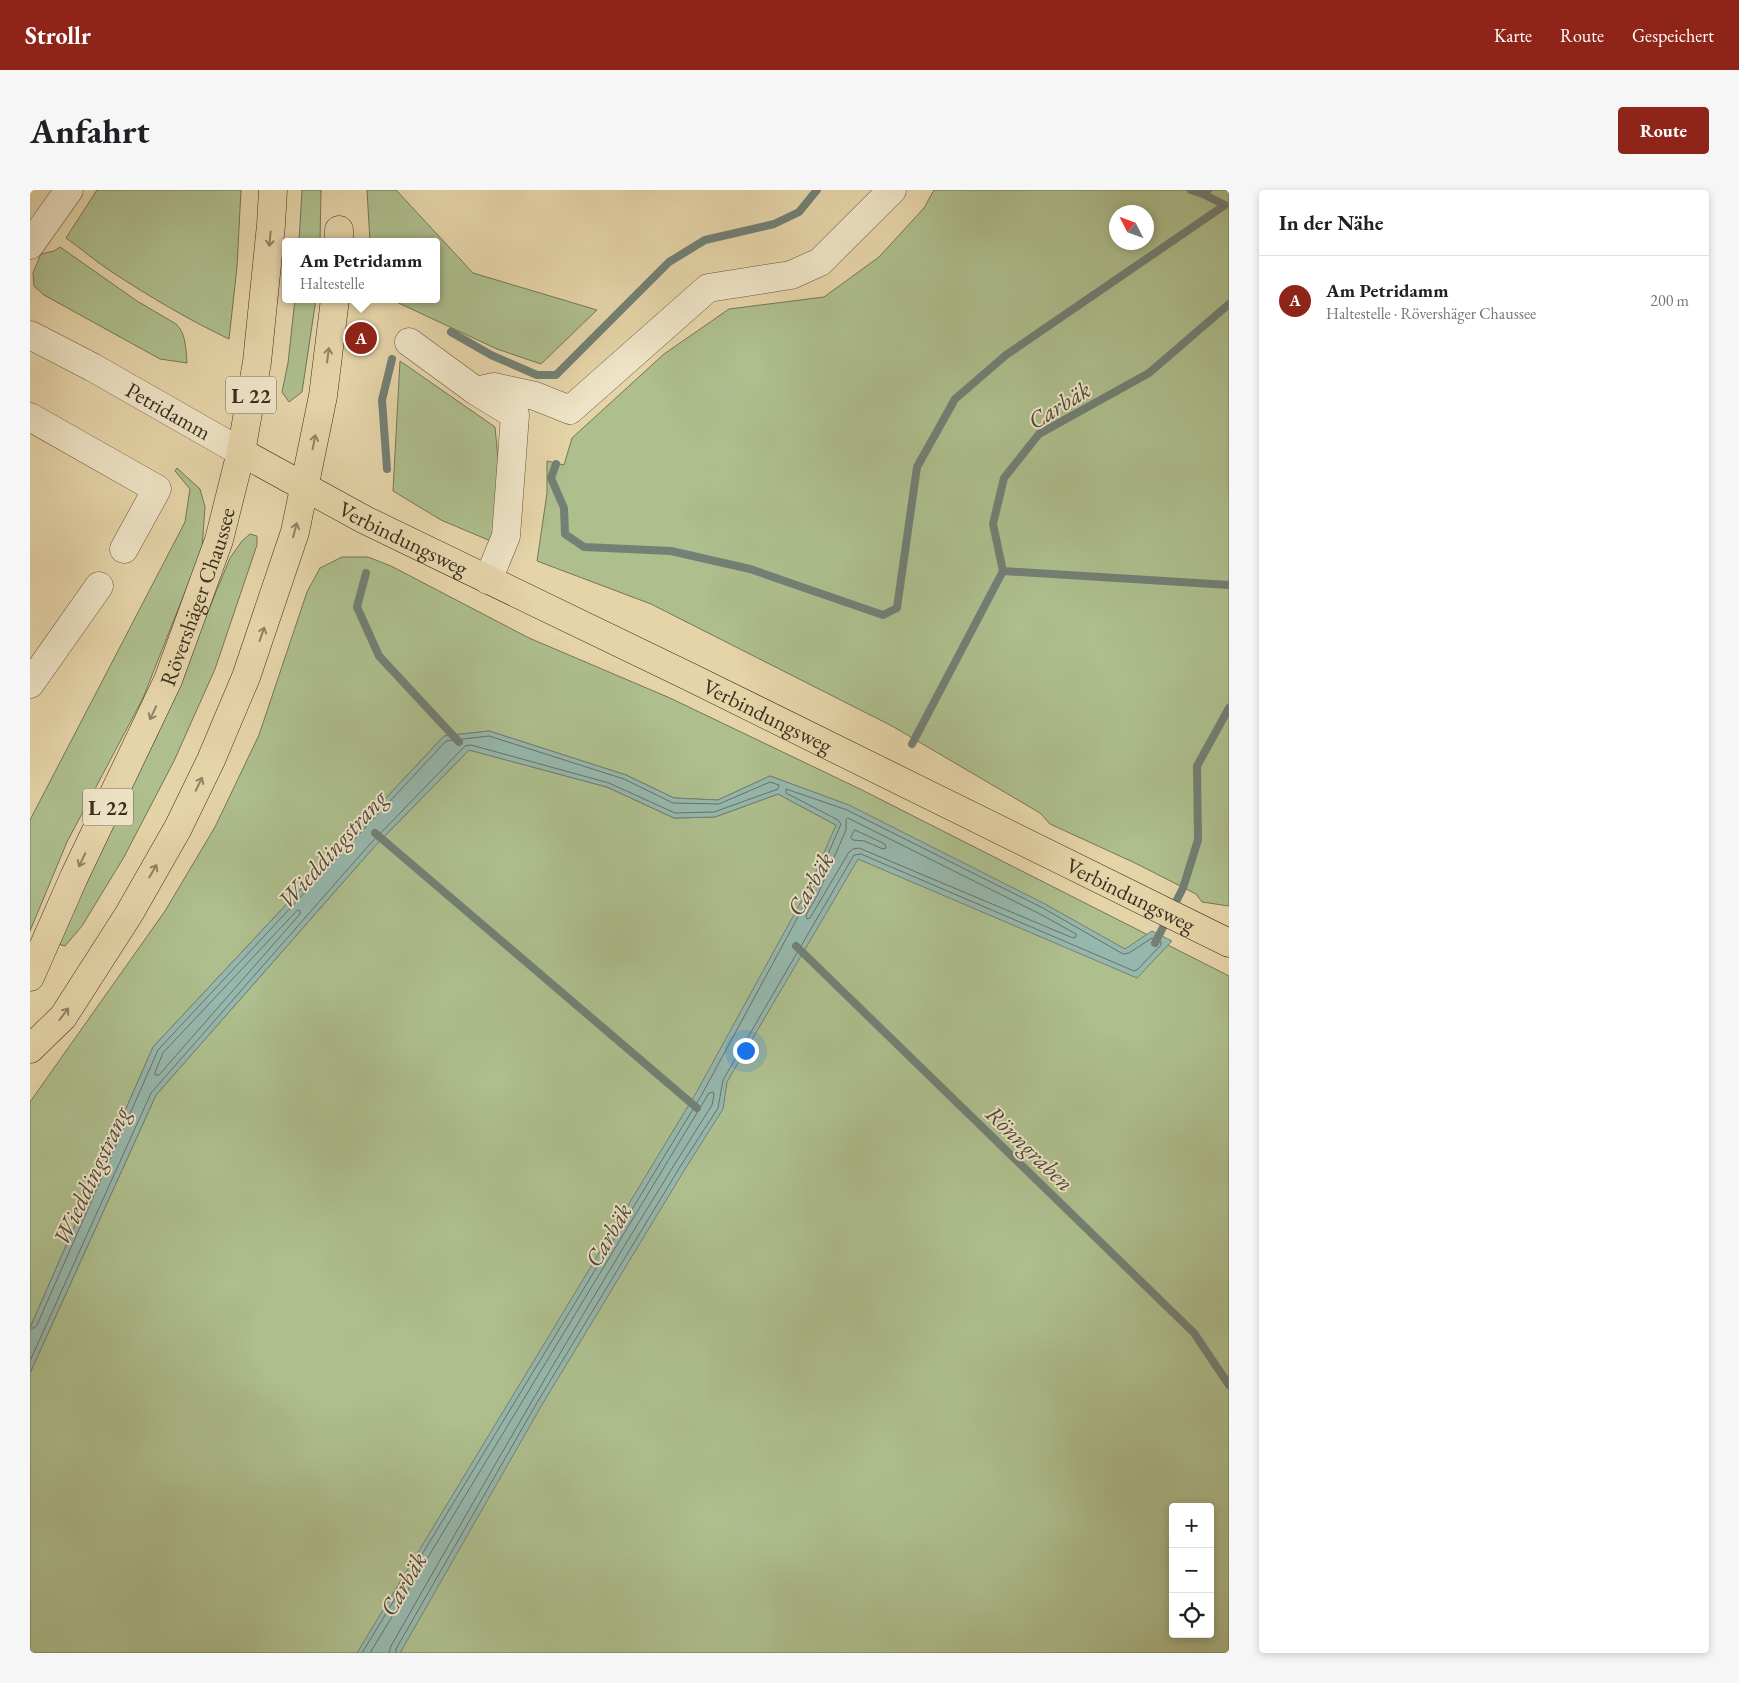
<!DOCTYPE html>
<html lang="de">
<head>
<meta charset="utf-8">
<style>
  :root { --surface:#fff; --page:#f6f6f6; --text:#202124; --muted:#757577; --line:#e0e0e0; --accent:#8f2418 }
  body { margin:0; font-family:"EB Garamond",serif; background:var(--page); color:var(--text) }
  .controls { position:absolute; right:15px; bottom:15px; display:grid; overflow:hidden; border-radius:5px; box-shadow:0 2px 8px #0003 }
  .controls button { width:45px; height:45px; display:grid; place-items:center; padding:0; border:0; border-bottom:1px solid var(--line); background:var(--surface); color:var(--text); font:25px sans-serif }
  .compass { position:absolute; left:1079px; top:15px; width:45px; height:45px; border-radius:50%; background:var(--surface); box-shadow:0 2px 8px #0003; rotate:312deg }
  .you { position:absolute; left:715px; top:860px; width:18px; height:18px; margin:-12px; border:4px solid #fff; border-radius:50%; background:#1a73e8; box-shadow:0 0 0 8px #1a73e833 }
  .badge { display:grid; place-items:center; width:32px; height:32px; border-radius:50%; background:var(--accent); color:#fff; font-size:16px; font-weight:700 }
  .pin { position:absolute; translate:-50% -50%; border:2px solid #fff; box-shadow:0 1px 5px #0006 }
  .popup { position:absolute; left:252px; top:48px; width:158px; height:65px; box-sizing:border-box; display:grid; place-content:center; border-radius:5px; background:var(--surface); filter:drop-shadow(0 1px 4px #0005); font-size:16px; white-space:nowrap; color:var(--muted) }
  .popup b { font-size:19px; color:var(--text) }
  .popup::after { content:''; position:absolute; left:50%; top:100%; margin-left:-10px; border:10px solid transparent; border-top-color:var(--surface) }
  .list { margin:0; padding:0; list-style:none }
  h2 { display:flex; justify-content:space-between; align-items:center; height:65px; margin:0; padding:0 20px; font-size:21px }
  h2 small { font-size:16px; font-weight:400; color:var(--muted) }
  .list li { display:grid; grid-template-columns:32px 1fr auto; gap:15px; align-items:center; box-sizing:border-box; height:90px; padding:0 20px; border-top:1px solid var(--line) }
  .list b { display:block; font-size:19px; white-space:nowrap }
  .list p { margin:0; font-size:16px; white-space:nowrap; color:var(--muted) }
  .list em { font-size:16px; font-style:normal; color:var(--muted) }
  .icon { flex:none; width:28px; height:28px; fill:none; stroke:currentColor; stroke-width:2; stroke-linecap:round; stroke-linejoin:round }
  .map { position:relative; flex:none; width:1199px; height:1463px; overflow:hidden; border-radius:5px }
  header { display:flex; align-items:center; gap:30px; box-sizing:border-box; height:70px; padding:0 25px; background:var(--accent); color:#fff }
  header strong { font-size:24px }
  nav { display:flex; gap:28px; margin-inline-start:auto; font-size:18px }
  .intro { display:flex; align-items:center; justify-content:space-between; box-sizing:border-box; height:120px; padding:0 30px }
  h1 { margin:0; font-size:35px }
  .button { padding:12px 22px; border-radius:5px; background:var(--accent); color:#fff; font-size:18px; font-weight:700 }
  main { display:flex; gap:30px; padding:0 30px }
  aside { flex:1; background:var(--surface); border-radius:5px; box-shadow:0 2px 8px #0003 }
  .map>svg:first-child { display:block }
  .green { fill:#aebe8d; stroke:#747657; fill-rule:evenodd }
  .water { fill:#96b7ad; stroke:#728075 }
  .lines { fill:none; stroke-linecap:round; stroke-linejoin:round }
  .shore { stroke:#687267; stroke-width:1 }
  .stream { stroke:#728075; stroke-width:8 }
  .minor-casing { stroke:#665743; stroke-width:29 }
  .major-casing { stroke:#3b2d21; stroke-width:29 }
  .minor { stroke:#eee3c6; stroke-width:28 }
  .major { stroke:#e5d4a8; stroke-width:28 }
  .oneway { stroke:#908064 }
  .labels { text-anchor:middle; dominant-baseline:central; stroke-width:4; stroke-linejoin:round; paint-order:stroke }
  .shield { fill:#eee3c6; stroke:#716452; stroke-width:1 }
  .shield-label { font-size:21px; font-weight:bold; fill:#3b2d21 }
  .street-label { font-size:22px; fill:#3b2d21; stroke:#eee3c6 }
  .water-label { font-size:24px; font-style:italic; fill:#4d493d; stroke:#eee3c6 }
</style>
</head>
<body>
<header>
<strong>Strollr</strong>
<nav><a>Karte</a><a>Route</a><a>Gespeichert</a></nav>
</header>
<div class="intro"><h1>Anfahrt</h1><a class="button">Route</a></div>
<main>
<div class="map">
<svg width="1199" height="1463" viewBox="0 0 1199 1463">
  <rect width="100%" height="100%" fill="#e5d4a8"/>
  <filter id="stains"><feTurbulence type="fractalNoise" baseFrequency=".004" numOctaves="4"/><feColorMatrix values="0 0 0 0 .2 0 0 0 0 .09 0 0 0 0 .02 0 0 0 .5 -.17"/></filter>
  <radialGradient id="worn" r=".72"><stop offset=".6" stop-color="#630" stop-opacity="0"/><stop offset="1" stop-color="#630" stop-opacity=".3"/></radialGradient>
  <g class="green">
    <path d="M67,0H211L207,77L199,149C159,130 120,107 82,82C66,72 52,59 36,48Z"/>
    <path d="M272,0H291L290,52H269Z"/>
    <path d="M337,0H366L443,83L567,120L511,174L467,159L360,109H406V52H340Z"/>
    <path d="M904,0H1199V716L1172,712L1166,704L1105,673L1020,634L1010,623L862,536L621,414L507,371L517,303V271L534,275L542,248L634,164L699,119L794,107L849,67L894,18ZM1086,22H1116V52H1086Z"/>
    <path d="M30,57L107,111L146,134C156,143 156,160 157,173L130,169L14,105L4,96L3,83L11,64L24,61Z"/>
    <path d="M265,109H286L272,202L259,212L252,202L258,173Z"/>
    <path d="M370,171L465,237L470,290L463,352L411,330L363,301Z"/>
    <path d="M147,278L170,299L175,317L172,359L113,508L37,652L0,741V630L155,332L160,299L145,281Z"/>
    <path d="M220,344L227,346V355L185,479L144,571L94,667L52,736L35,756L28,754L81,639L126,548L200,368L212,351Z"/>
    <path d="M312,367H338L361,376L499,448L640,508L832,600L1199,786V1463H0V1183L126,905L344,657L439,560L577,597L644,628L685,627L748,604L806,635L818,615L740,586L688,610L644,608L596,585L459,541L414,546L123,857L0,1138V912L135,721L185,637L229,545L277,402L290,378ZM1143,1317H1180V1444H1143Z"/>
  </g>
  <path class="water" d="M459,541L596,585L644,608L688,610L740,586L819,615L1015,714L1095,759L1122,741L1142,751L1107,788L828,669L697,892L693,919L655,979L513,1213L370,1463H327L666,903L778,699L806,635L748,604L685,627L644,628L577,597L439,560L344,657L126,905L0,1183V1138L123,857L414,546Z"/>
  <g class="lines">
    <g class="shore">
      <path d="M818,628L1010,724L1046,744V747L1043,748L829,658L823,659L819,662L780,728L777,729L776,725L788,704L816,640V630Z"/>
      <path d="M825,640L855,654L856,658L853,659L834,651L823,650L821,648Z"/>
      <path d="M268,720L270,721V724L129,885H125V882L133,863Z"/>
      <path d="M0,1138H4L7,1135L128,860L416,551L459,546L594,589L643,613L689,614L740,592L749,595L748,599L684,622L645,623L579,593L441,555L435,556L340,654L121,903L0,1171"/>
      <path d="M332,1463L671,906L782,701L811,634L808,630L756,603V599L817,620L1013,718L1093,764L1099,763L1122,748L1131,752V755L1107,780L1104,781L831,664L824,665L693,890L688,918L650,977L508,1211L366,1459V1463"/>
      <path d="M340,1463L679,903L683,902L684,905L682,915C569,1092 465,1274 361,1456L359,1463"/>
    </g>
    <g class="stream">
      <path d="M1161,0L1173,4L1178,0"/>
      <path d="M421,142L461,165L507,185H526L639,72L675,50L744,34L769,22L787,0"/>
      <path d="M526,274L521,288L534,318L535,344L554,357L641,361L720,379L853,425L867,418L887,277L925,209L976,165L1195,15L1173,4"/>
      <path d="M357,279L352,210L362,169"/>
      <path d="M973,381L1199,395"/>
      <path d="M336,383L327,417L349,466L429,552"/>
      <path d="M882,554L973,381L963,334L974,288L1009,244L1119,183L1199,114"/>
      <path d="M345,643L667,918"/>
      <path d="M1125,753L1153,698L1168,650L1167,576L1199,518"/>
      <path d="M766,756L1164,1143L1199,1195"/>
    </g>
    <defs>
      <g id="minor">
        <path d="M0,55L39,0"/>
        <path id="s1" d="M0,145L62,177L211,262"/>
        <path d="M379,152L446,201L464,197L505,206L540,220L678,98L761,85L790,72L862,0"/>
        <path d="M446,201L485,225L476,346L458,390"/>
        <path d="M0,227L127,299L94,359"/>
        <path d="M0,494L69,396"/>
      </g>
      <g id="major">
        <path d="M309,52V40"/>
        <path id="s2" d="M211,262L335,330L660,487L1199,753"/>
        <path id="s3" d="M0,787L44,687L138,490L189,350L211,262L227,172L241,35L243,0"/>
        <path d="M0,859L33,827L99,724L148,638L181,570L216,487L265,342L293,206L305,109"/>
      </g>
    </defs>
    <use href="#minor" class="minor-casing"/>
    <use href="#major" class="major-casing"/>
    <use href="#minor" class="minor"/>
    <use href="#major" class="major"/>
  </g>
  <defs><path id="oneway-shaft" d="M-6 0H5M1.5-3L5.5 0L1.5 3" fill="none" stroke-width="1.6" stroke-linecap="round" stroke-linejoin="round" transform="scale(1.25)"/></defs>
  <g class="oneway">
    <use href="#oneway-shaft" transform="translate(240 49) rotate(95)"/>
    <use href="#oneway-shaft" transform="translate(298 165) rotate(-83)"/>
    <use href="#oneway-shaft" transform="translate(284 252) rotate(-79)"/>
    <use href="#oneway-shaft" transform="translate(265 340) rotate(-75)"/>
    <use href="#oneway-shaft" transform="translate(232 444) rotate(-71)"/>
    <use href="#oneway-shaft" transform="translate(123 523) rotate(115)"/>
    <use href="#oneway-shaft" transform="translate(169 594) rotate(-64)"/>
    <use href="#oneway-shaft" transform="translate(52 670) rotate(116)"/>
    <use href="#oneway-shaft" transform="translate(123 681) rotate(-60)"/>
    <use href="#oneway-shaft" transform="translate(34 824) rotate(-53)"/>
  </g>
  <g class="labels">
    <g class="shield">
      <rect x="196" y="186.5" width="50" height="37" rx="4"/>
      <rect x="53" y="598.5" width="50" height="37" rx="4"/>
    </g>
    <g class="shield-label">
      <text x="221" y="205">L 22</text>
      <text x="78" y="617">L 22</text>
    </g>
    <g class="street-label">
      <text stroke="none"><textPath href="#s1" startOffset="158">Petridamm</textPath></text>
      <text stroke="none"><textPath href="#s2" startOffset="184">Verbindungsweg</textPath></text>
      <text stroke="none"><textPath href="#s3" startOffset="416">Rövershäger Chaussee</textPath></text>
      <text stroke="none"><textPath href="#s2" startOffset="589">Verbindungsweg</textPath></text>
      <text stroke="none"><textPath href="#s2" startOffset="994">Verbindungsweg</textPath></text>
    </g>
    <g class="water-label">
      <text transform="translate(1029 215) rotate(-32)">Carbäk</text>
      <text transform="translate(302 659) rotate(-48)">Wieddingstrang</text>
      <text transform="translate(780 694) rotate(-60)">Carbäk</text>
      <text transform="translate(1000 958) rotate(44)">Rönngraben</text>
      <text transform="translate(61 986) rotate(-65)">Wieddingstrang</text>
      <text transform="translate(578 1045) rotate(-60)">Carbäk</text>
      <text transform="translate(373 1394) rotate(-60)">Carbäk</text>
    </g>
  </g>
  <rect width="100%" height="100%" filter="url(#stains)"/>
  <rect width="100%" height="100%" fill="url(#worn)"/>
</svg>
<div class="controls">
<button>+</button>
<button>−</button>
<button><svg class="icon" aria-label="locate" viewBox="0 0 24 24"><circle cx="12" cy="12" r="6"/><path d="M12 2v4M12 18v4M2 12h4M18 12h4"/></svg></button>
</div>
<svg class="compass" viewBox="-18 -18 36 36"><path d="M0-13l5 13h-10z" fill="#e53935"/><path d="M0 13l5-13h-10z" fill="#757577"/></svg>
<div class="you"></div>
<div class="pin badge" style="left:331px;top:148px">A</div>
<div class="popup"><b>Am Petridamm</b>Haltestelle</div>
</div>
<aside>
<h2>In der Nähe<small></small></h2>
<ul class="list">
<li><span class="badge">A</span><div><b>Am Petridamm</b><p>Haltestelle · Rövershäger Chaussee</p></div><em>200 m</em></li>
</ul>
</aside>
</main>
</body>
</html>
